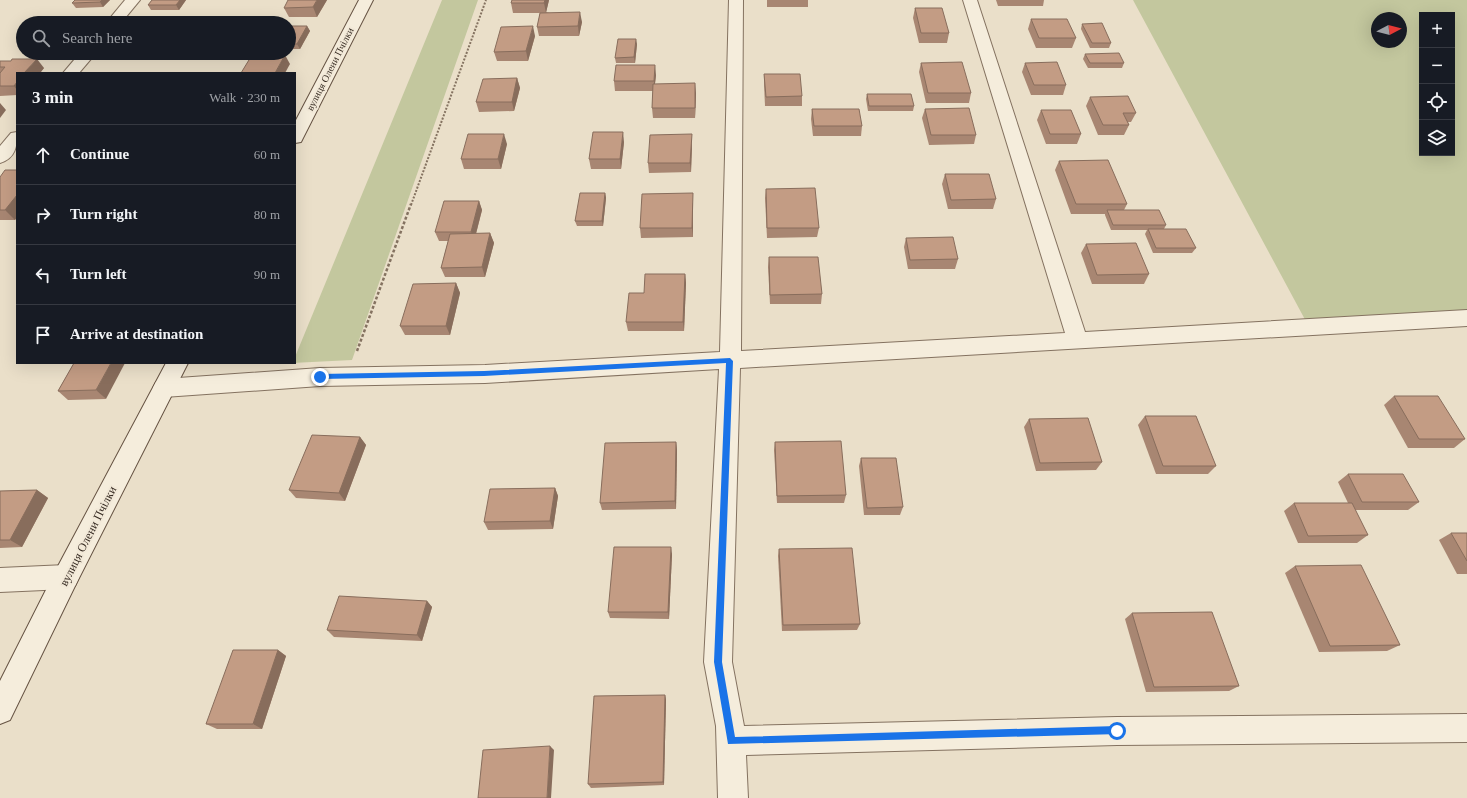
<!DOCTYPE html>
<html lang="en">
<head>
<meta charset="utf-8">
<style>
  :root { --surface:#171b24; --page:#242831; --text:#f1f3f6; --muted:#9ea1a6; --line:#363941 }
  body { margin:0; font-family:Georgia,serif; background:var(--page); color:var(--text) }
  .controls { position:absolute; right:12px; top:12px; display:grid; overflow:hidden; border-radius:0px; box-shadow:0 4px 16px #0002 }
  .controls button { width:36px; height:36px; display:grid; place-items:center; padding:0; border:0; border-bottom:1px solid var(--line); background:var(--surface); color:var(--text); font:20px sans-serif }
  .compass { position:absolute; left:1371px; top:12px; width:36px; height:36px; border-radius:50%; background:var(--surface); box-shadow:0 4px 16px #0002; rotate:83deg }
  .stop { position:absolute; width:12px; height:12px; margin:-9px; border:3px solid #1a73e8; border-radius:50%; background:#fff }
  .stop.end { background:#1a73e8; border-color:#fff; box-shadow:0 1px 4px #0008 }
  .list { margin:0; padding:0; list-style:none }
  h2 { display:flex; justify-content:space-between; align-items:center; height:52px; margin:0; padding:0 16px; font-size:17px }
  h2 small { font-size:13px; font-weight:400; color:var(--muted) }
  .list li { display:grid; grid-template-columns:26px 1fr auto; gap:12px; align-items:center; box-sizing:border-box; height:60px; padding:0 16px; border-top:1px solid var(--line) }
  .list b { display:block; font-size:15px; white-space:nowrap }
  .list em { font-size:13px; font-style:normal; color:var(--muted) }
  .icon { flex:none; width:22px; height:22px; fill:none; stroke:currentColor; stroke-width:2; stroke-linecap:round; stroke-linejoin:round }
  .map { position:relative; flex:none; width:1467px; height:798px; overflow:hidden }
  .search { position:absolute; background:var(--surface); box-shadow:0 4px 16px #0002; left:16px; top:16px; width:280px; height:44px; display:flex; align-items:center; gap:10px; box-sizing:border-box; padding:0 14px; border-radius:22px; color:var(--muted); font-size:15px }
  .panel { position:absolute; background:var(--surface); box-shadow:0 4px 16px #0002; left:16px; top:72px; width:280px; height:292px; border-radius:0px }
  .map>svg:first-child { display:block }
  .green { fill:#c3c79e; fill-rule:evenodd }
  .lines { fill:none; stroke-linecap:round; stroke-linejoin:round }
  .street-casing { stroke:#847260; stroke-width:2 }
  .secondary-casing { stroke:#665343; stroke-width:2 }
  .path-far1 { stroke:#847260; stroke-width:2; stroke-dasharray:2 1.5; stroke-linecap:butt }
  .path { stroke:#847260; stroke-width:2.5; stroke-dasharray:3 2; stroke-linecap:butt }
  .street { fill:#f5eddc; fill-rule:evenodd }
  .secondary { fill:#f5eddc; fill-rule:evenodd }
  .wall { fill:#a88672 }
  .shaded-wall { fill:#886d5c }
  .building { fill:#c39c84; stroke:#886d5c }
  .route { fill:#1a73e8 }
  .labels { text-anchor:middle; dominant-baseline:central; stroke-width:4; stroke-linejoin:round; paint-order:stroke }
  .far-street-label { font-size:10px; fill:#362b22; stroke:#f2e9d8 }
  .street-label { font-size:12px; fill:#362b22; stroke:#f2e9d8 }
</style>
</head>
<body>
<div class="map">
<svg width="1467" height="798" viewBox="0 0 1467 798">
  <rect width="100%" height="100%" fill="#eadfc9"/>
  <g class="green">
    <path d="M442,0H478L352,360L292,363H295V357Z"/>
    <path d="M1133,0H1467V318L1309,327ZM1422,15H1452V153H1422ZM1377,18H1401V42H1377Z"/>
  </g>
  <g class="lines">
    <defs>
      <g id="street">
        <path d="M125,0H140L121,23H106Z"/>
        <path d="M729,0H743L741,351L1065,333L963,0H977L1085,332L1467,310V326L740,368L732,662L744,726L1117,717L1467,714V742L1117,745L746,755L748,798H718L716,726L704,662L719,369L485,383L320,386L164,397L156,394L153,388L156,382L164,379L320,368L485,365L720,352Z"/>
        <path d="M80,53H96L79,73H63Z"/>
        <path d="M17,132C17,146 16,158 0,163V146L11,133Z"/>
        <path d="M66,565L75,568L79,577L75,586L66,589L0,592V568Z"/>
      </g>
      <g id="secondary">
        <path d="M359,0H373L303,138L301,142L295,143V122Z"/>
        <path d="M166,363H188L75,586L10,720L0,724V681L57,568Z"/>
      </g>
    </defs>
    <use href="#street" class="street-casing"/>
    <use href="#secondary" class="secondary-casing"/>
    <path class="path-far1" d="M411,205L486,0"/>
    <path class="path" d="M357,351L411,204"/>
    <use href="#street" class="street"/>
    <use href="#secondary" class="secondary"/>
  </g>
  <g class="wall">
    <path d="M110,0L103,7L76,8L72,3Z"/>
    <path d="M152,0H186L179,10H151L148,5Z"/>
    <path d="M327,0L317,17H289L284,8Z"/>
    <path d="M512,0H549L546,12L582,22L579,36H539L537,27L540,13H513L511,3Z"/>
    <rect x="767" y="0" width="41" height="7"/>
    <path d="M996,0H1044L1043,6H998Z"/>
    <path d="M915,8L949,33L947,43H919L913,18Z"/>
    <path d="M1031,19L1076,38L1072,48H1036L1028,29Z"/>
    <path d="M1082,24L1111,43L1109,48H1090L1081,29Z"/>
    <path d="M289,26H307L310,31L300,49H289Z"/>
    <path d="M535,36L528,61H497L494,52Z"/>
    <path d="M637,44L635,63H616L615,58Z"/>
    <path d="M1085,54L1124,63L1122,68H1088L1083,59Z"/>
    <path d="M0,61L44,68L40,73H17V95L0,96Z"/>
    <path d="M921,63L971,93L969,103H926L919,72Z"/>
    <path d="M1025,63L1066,85L1063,95H1031L1022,72Z"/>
    <path d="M764,74L802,96V106H765L764,84Z"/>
    <path d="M656,75L655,84L696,93L695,118H653L652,108L653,91H615L614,81Z"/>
    <path d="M517,78L520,88L514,111L479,112L476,102Z"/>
    <path d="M867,94L914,106L913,111H868L866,99Z"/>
    <path d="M1090,97L1136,113L1131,122H1128L1129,125L1124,135H1098L1086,106Z"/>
    <path d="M812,109L862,126L861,136H813L811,119Z"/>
    <path d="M925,109L976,135L974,144L929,145L922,118Z"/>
    <path d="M1041,110L1081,134L1077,144H1046L1037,120Z"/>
    <path d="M624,142L621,169H591L589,159Z"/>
    <path d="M507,144L501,169H464L461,159Z"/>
    <path d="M692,144L691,172L649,173L648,163Z"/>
    <path d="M1059,161L1127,204L1124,210L1166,225L1164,229L1196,248L1192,253H1153L1145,234L1147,230H1111L1105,215V214H1071L1055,170Z"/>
    <path d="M17,170V217L15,220H0V177Z"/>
    <path d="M945,174L996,199L993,209H948L942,184Z"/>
    <path d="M766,189L819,228L817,237L767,238L765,198Z"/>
    <path d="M605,193L606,198L603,226H577L575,221Z"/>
    <path d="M479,201L482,210L476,234L490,233L494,243L485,277H445L441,268L448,241H439L435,232Z"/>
    <path d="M693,203V237L641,238L640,228Z"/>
    <path d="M906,238L958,259L955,269H908L904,247Z"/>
    <path d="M1086,244L1149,274L1144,284H1092L1081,253Z"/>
    <path d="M769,257L822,294L821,304H770L768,267Z"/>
    <path d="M685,274L686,283L684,331H628L626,322L644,293Z"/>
    <path d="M456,283L460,293L450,335H405L400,326Z"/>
    <path d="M74,363L106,399L68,400L58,391Z"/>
    <path d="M1394,396L1465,439L1454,448H1408L1384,405Z"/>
    <path d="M1145,416L1216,466L1208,474H1156L1138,425Z"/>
    <path d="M1029,419L1102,462L1096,470L1036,471L1024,427Z"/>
    <path d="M360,437L366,445L345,501L296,498L289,490Z"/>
    <path d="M676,442L677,450L676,509L602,510L600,503Z"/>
    <path d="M775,442L846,495L844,503H777L774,450Z"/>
    <path d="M861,458L903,507L900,515H864L859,466Z"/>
    <path d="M1348,474L1419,502L1408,510H1355L1368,535L1357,543H1298L1284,511L1294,503H1348L1338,482Z"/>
    <path d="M555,488L558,496L553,529L488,530L484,522Z"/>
    <path d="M37,490L48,498L22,547L0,548V491Z"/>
    <path d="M1451,533H1467V574H1457L1439,540Z"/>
    <path d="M779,549L860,624L857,630L782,631L778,556Z"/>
    <path d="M672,554L669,619L610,618L608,612Z"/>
    <path d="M1295,566L1400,645L1387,651L1319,652L1285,573Z"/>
    <path d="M427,601L432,607L422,641L334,637L327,630Z"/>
    <path d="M1132,613L1239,686L1229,691L1146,692L1125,619Z"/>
    <path d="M278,650L286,656L262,729H217L206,724Z"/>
    <path d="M665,695L666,700L664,785L591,788L588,784Z"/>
  </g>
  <g class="shaded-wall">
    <path d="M102,0H110L103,7L100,2Z"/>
    <path d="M180,0H186L179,10L176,5Z"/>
    <path d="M317,0H327L317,17L313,7Z"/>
    <path d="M545,0H549L546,13L544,3Z"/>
    <path d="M580,12L582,22L579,36L578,26Z"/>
    <path d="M307,26L310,31L300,49L297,44Z"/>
    <path d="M533,26L535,36L528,61L526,51Z"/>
    <path d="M636,39L637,44L635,63L634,57Z"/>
    <path d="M285,55L290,64L285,73H275Z"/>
    <path d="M37,59L44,68L40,73H24Z"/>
    <path d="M655,65L656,75L654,91V81Z"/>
    <path d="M517,78L520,88L514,111L512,102Z"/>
    <path d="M17,82V90L14,86Z"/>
    <path d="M695,83L696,93L695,118Z"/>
    <path d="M0,103L6,110L0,118Z"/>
    <path d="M623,132L624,142L621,169L620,159Z"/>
    <path d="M504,134L507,144L501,169L498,159Z"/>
    <path d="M692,134V144L691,172L690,163Z"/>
    <path d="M605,193L606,198L603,226L602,221Z"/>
    <path d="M693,193V237L692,228Z"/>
    <path d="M17,195V217L15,220L5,210Z"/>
    <path d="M479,201L482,210L474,241L471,232Z"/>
    <path d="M490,233L494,243L485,277L482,267Z"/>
    <path d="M685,274L686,283L684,331L683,322Z"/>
    <path d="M456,283L460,293L450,335L446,326Z"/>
    <path d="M111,363H125L106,399L96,390Z"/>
    <path d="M360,437L366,445L345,501L339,493Z"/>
    <path d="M676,442L677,450L676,509L675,501Z"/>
    <path d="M555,488L558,496L553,529L550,521Z"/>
    <path d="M37,490L48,498L22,547L10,540Z"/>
    <path d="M671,547L672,554L669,619L668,612Z"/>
    <path d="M427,601L432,607L422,641L417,635Z"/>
    <path d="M278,650L286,656L262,729L253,724Z"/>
    <path d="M665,695L666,700L664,785L663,782Z"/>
    <path d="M550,746L554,750L551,798H547Z"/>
  </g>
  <g class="building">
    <path d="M75,0H102L100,2L72,3Z"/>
    <path d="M152,0H180L176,5H148Z"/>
    <path d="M288,0H317L313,7L284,8Z"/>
    <path d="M512,0H545L544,3H511Z"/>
    <path d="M915,8H942L949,33H921Z"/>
    <path d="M580,12L578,26L537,27L540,13Z"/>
    <path d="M1031,19H1067L1076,38H1039Z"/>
    <path d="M1102,23L1111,43H1092L1082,24Z"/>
    <path d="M289,26H307L297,44H289Z"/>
    <path d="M533,26L526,51L494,52L501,27Z"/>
    <path d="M618,39H636L634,57L615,58Z"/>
    <path d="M1119,53L1124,63H1090L1085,54Z"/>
    <path d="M252,55H285L275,73H241Z"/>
    <path d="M12,59H37L24,73H17V82L14,86H0V73L5,67H0V61H11Z"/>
    <path d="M962,62L971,93H928L921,63Z"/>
    <path d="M1057,62L1066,85H1034L1025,63Z"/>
    <path d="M616,65H655L654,81H614Z"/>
    <path d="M764,74H800L802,96L766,97Z"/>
    <path d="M517,78L512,102H476L483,79Z"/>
    <path d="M695,83V108H652L653,84Z"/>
    <path d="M867,94H911L914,106H869Z"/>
    <path d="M1128,96L1136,113H1123L1129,125H1103L1090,97Z"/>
    <path d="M969,108L976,135H931L925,109Z"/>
    <path d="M812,109H859L862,126H814Z"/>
    <path d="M1041,110H1071L1081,134H1050Z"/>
    <path d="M593,132H623L620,159H589Z"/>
    <path d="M468,134H504L498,159H461Z"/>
    <path d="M692,134L690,163H648L650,135Z"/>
    <path d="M1108,160L1127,204H1076L1059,161Z"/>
    <path d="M5,170H17V195L5,210H0V177Z"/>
    <path d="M945,174H989L996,199L951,200Z"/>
    <path d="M815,188L819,228H767L766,189Z"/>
    <path d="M580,193H605L602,221H575Z"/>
    <path d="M693,193L692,228H640L642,194Z"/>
    <path d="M444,201H479L471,232H435Z"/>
    <path d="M1107,210H1159L1166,225H1113Z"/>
    <path d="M1148,229H1186L1196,248H1156Z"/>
    <path d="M490,233L482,267L441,268L450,234Z"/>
    <path d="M953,237L958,259L910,260L906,238Z"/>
    <path d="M1136,243L1149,274L1097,275L1086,244Z"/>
    <path d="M769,257H818L822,294L770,295Z"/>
    <path d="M645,274H685L683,322H626L629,293H644Z"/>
    <path d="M456,283L446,326H400L413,284Z"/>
    <path d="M74,363H111L96,390L58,391Z"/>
    <path d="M1394,396H1438L1465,439H1419Z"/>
    <path d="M1145,416H1196L1216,466H1163Z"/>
    <path d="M1088,418L1102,462L1040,463L1029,419Z"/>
    <path d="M312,435L360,437L339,493L289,490Z"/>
    <path d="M841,441L846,495L777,496L775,442Z"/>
    <path d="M676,442L675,501L600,503L605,443Z"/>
    <path d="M861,458H896L903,507L867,508Z"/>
    <path d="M1348,474H1403L1419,502H1362Z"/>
    <path d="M555,488L550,521L484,522L490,489Z"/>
    <path d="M37,490L10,540H0V491Z"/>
    <path d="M1294,503H1352L1368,535L1308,536Z"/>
    <path d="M1451,533H1467V561Z"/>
    <path d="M614,547H671L668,612H608Z"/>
    <path d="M852,548L860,624L783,625L779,549Z"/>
    <path d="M1361,565L1400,645L1330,646L1295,566Z"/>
    <path d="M339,596L427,601L417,635L327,630Z"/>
    <path d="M1212,612L1239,686L1154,687L1132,613Z"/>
    <path d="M233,650H278L253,724H206Z"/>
    <path d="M665,695L663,782L588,784L594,696Z"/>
    <path d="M550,746L547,798H478L483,750Z"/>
  </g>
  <path class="route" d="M730,358L733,361L722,662L735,737L1117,726L1120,728V734L728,744L714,662L726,363L484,376L320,379L317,377L320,374L484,371Z"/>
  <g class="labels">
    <g class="far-street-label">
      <text transform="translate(330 69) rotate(-63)">вулиця Олени Пчілки</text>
    </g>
    <g class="street-label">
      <text transform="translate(88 536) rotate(-63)">вулиця Олени Пчілки</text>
    </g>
  </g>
</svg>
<div class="controls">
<button>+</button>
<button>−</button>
<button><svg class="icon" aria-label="locate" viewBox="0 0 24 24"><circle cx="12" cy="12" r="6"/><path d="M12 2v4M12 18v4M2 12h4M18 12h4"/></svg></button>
<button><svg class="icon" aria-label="layers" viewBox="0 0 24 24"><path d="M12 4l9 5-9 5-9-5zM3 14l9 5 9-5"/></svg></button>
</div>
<svg class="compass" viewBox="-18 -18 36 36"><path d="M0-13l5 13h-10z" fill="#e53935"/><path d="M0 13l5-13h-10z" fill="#9ea1a6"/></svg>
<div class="stop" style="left:1117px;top:731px"></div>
<div class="stop end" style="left:320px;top:377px"></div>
<div class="search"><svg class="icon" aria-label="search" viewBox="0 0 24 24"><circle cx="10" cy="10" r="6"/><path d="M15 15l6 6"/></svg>Search here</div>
<section class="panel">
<h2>3 min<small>Walk · 230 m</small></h2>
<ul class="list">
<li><svg class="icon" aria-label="ahead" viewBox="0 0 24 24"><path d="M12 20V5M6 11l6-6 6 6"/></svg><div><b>Continue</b></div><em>60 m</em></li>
<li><svg class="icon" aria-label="right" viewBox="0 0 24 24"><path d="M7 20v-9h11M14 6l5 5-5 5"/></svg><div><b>Turn right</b></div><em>80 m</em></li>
<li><svg class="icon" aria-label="left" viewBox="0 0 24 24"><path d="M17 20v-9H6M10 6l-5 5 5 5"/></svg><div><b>Turn left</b></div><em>90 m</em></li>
<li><svg class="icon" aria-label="arrive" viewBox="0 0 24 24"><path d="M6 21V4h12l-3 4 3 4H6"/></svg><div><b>Arrive at destination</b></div></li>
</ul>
</section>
</div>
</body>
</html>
